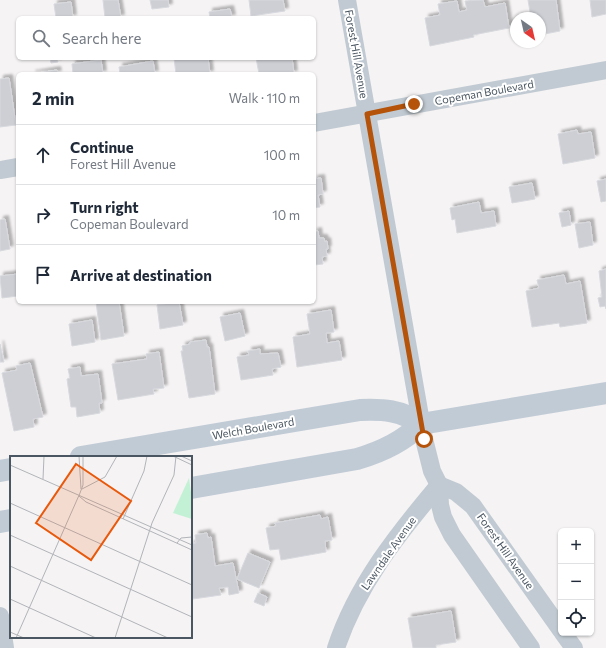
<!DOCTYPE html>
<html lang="en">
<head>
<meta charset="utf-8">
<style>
  :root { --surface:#fff; --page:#f6f6f7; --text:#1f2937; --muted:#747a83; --line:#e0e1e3 }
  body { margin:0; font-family:Commissioner,sans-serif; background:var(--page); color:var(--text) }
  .controls { position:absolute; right:12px; bottom:12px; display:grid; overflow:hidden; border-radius:6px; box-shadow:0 1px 3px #0004 }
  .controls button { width:36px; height:36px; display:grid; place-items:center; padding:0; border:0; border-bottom:1px solid var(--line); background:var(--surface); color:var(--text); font:20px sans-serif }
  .compass { position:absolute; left:510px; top:12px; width:36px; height:36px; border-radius:50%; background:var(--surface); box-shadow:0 1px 3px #0004; rotate:146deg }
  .stop { position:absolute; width:12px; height:12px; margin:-9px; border:3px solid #b45309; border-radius:50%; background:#fff }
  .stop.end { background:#b45309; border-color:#fff; box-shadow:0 1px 4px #0008 }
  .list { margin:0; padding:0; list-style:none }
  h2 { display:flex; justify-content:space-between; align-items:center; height:52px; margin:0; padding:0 16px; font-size:17px }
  h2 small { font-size:13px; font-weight:400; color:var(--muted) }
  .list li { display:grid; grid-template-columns:26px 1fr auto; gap:12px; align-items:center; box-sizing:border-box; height:60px; padding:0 16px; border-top:1px solid var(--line) }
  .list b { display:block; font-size:15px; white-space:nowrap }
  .list p { margin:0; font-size:13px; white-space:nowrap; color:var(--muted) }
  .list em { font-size:13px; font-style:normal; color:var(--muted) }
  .icon { flex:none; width:22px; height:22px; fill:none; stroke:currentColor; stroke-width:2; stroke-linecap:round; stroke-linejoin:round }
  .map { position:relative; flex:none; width:606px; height:648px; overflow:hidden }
  .search { position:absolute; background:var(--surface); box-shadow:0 1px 3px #0004; left:16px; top:16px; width:300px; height:44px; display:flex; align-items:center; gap:10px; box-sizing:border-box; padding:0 14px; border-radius:6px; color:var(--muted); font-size:15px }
  .panel { position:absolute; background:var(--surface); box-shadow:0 1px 3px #0004; left:16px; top:72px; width:300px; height:232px; border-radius:6px }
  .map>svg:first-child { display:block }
  .building { fill:#cdcfd5; stroke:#d7d9de; filter:url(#shadow) }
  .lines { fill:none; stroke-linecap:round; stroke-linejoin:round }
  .minor { stroke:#c1cad2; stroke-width:18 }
  .secondary { stroke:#c1cbd6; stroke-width:22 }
  .route { stroke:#b45309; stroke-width:5 }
  .labels { text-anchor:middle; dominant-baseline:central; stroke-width:4; stroke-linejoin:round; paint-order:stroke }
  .street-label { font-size:11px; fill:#4a5661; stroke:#fff }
  .inset-road { fill:none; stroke:#b1b4b9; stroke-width:1 }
  .view { fill:#e8590c; fill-opacity:0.15; stroke:#e8590c; stroke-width:2 }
  .inset-edge { fill:none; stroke:#4a5661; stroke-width:2 }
</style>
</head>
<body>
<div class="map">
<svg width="606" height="648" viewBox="0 0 606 648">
  <defs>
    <filter id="shadow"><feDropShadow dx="3.5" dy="-3.5" stdDeviation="1" flood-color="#0004"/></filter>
  </defs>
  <rect width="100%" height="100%" fill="#f5f3f3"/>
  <g class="building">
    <path d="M103,0H118L121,18H105Z"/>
    <path d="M150,0H168L169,7L152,9Z"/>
    <path d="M249,0H283L285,11L251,16Z"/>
    <path d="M483,0L485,7L505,3L509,28L473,35L474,37L430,46L425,18L440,15L438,4L457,1L459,12L467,10L465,1Z"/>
    <path d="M528,0H556L560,31L540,35V18H531Z"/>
    <path d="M590,0H606V14L592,17Z"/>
    <path d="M71,2L73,18H56L54,4Z"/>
    <path d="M230,9L232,18H210L209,12Z"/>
    <path d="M50,58H57L58,62L51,63Z"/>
    <path d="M174,58H208L210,74H176Z"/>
    <path d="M256,58H292L294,74H259Z"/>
    <path d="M101,60L103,74H73L72,64Z"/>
    <path d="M153,61L155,74H120L119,67Z"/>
    <path d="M57,70L58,74H32Z"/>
    <path d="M9,78L16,125L0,127V79Z"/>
    <path d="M577,130L578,134L591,132L595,158L563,164L558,134Z"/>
    <path d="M321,178L323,194L318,195L320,207L314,208V179Z"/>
    <path d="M606,179V201L601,202L597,181Z"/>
    <path d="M532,183L535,199L512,203L509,187Z"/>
    <path d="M479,202L481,213L494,211L496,226L457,233L455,219L452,220L450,208Z"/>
    <path d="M569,211L571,225L562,227L559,213Z"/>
    <path d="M5,219L10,249L0,251V220Z"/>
    <path d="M590,222L593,245L579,248L575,224Z"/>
    <path d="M318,231L319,238H324L325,242L327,241L328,249H326L327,256L322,257L323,264L314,265V232Z"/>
    <path d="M606,269V309L605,306L600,307L598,298L602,297L599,271Z"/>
    <path d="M18,274V296L2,298L0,276Z"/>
    <path d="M564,275L566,284L580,281L587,323L560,327L559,323L532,327L526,291L539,288L537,280Z"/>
    <path d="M96,302H119L124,336L101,340Z"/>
    <path d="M179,302L183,325L160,329L157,305Z"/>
    <path d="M331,310L334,332L326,333L327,343L339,341L342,360L297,367L293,337L310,334L307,314Z"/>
    <path d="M240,313L245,336L225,341L220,317Z"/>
    <path d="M92,320L95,342L72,346L69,324Z"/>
    <path d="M206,340L207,347H209L215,394L189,398L181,351H183L182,346L190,344V342Z"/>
    <path d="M0,344L4,362H0Z"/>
    <path d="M260,349V354L278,353L281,367L272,369L273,375L241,380L237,357L249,355L248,351Z"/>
    <path d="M159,352L164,388L153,389L154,394L118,400L112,364L147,359L146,354Z"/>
    <path d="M30,363L43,417L33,419L34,427L14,431L2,373L17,370L16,366Z"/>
    <path d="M80,367L81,376L98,374L102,403H99L100,413L77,417L76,407H71L67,379L70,378L68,369Z"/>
    <path d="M320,515L321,519L328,517L332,540L325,541L326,552L281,560L279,549L270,550L266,528L276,526L275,523Z"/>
    <path d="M207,533L208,538L211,537L215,566L233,563L239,593L229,595L228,587L219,588L221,595L193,599L191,586V544L196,543L195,535Z"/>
    <path d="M248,553L270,562L259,588L237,579Z"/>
    <path d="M258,593L267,597L264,606L254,602Z"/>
    <path d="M451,611L456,642L436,645V648H413L408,618Z"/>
  </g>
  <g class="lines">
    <g class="minor">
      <path d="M347,0L424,439L432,471L439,485L440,505L443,517L452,535L531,648"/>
      <path d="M314,123L606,70"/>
      <path d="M0,170L18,167"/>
      <path d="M439,485L456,492L473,506L561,630"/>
      <path d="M0,616L5,648"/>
      <path d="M563,633L574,648"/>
      <path d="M336,648C357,585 397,535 439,485"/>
    </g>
    <g class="secondary">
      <path d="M81,457L360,410C383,409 401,410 421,424"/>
      <path d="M0,471L11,469"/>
      <path d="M191,488L357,459C381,452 403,442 421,424L606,393"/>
      <path d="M0,522L11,520"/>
    </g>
  </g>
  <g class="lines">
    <path class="route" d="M414,104L367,114L424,439"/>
  </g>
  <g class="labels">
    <g class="street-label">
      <text transform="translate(357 54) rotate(80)">Forest Hill Avenue</text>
      <text transform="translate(484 92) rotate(-10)">Copeman Boulevard</text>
      <text transform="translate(253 428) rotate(-10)">Welch Boulevard</text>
      <text transform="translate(506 551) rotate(55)">Forest Hill Avenue</text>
      <text transform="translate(388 553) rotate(-55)">Lawndale Avenue</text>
    </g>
  </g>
  <g transform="translate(10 456)">
    <rect width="182" height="182" fill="#f5f3f3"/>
    <path d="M179,22L182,44V63L163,57Z" fill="#c3f1d5"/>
    <path class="inset-road" d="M69,0L71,33M163,0L182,9M171,0L182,5M0,9L182,89M33,23L34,0M72,33L95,21L107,0M69,40L76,46L182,94M0,47L182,129M113,63L134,15L137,0M0,79L182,161M167,87L171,82L182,81M0,110L158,182M0,143L86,182M0,176L14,182M6,182L70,37L73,29V0M105,182L142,67L164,19L166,0"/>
    <path class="view" d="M66,8L121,45L81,104L26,67Z"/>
    <rect width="182" height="182" class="inset-edge"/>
  </g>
</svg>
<div class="controls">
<button>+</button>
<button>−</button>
<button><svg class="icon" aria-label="locate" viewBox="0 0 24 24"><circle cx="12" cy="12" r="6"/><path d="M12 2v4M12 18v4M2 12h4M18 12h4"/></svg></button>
</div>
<svg class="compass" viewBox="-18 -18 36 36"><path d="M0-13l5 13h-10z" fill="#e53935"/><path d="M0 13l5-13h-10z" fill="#747a83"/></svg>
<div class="stop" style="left:424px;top:439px"></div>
<div class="stop end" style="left:414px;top:104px"></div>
<div class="search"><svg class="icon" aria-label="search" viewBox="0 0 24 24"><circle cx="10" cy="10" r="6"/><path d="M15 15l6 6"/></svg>Search here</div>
<section class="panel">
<h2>2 min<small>Walk · 110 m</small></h2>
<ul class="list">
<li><svg class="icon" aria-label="ahead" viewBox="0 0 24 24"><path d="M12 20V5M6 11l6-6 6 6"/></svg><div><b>Continue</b><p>Forest Hill Avenue</p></div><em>100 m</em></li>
<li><svg class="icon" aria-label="right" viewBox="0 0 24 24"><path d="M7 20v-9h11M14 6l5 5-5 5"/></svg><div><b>Turn right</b><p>Copeman Boulevard</p></div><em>10 m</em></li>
<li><svg class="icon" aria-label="arrive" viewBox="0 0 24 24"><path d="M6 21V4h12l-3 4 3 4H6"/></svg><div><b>Arrive at destination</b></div></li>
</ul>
</section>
</div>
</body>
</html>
